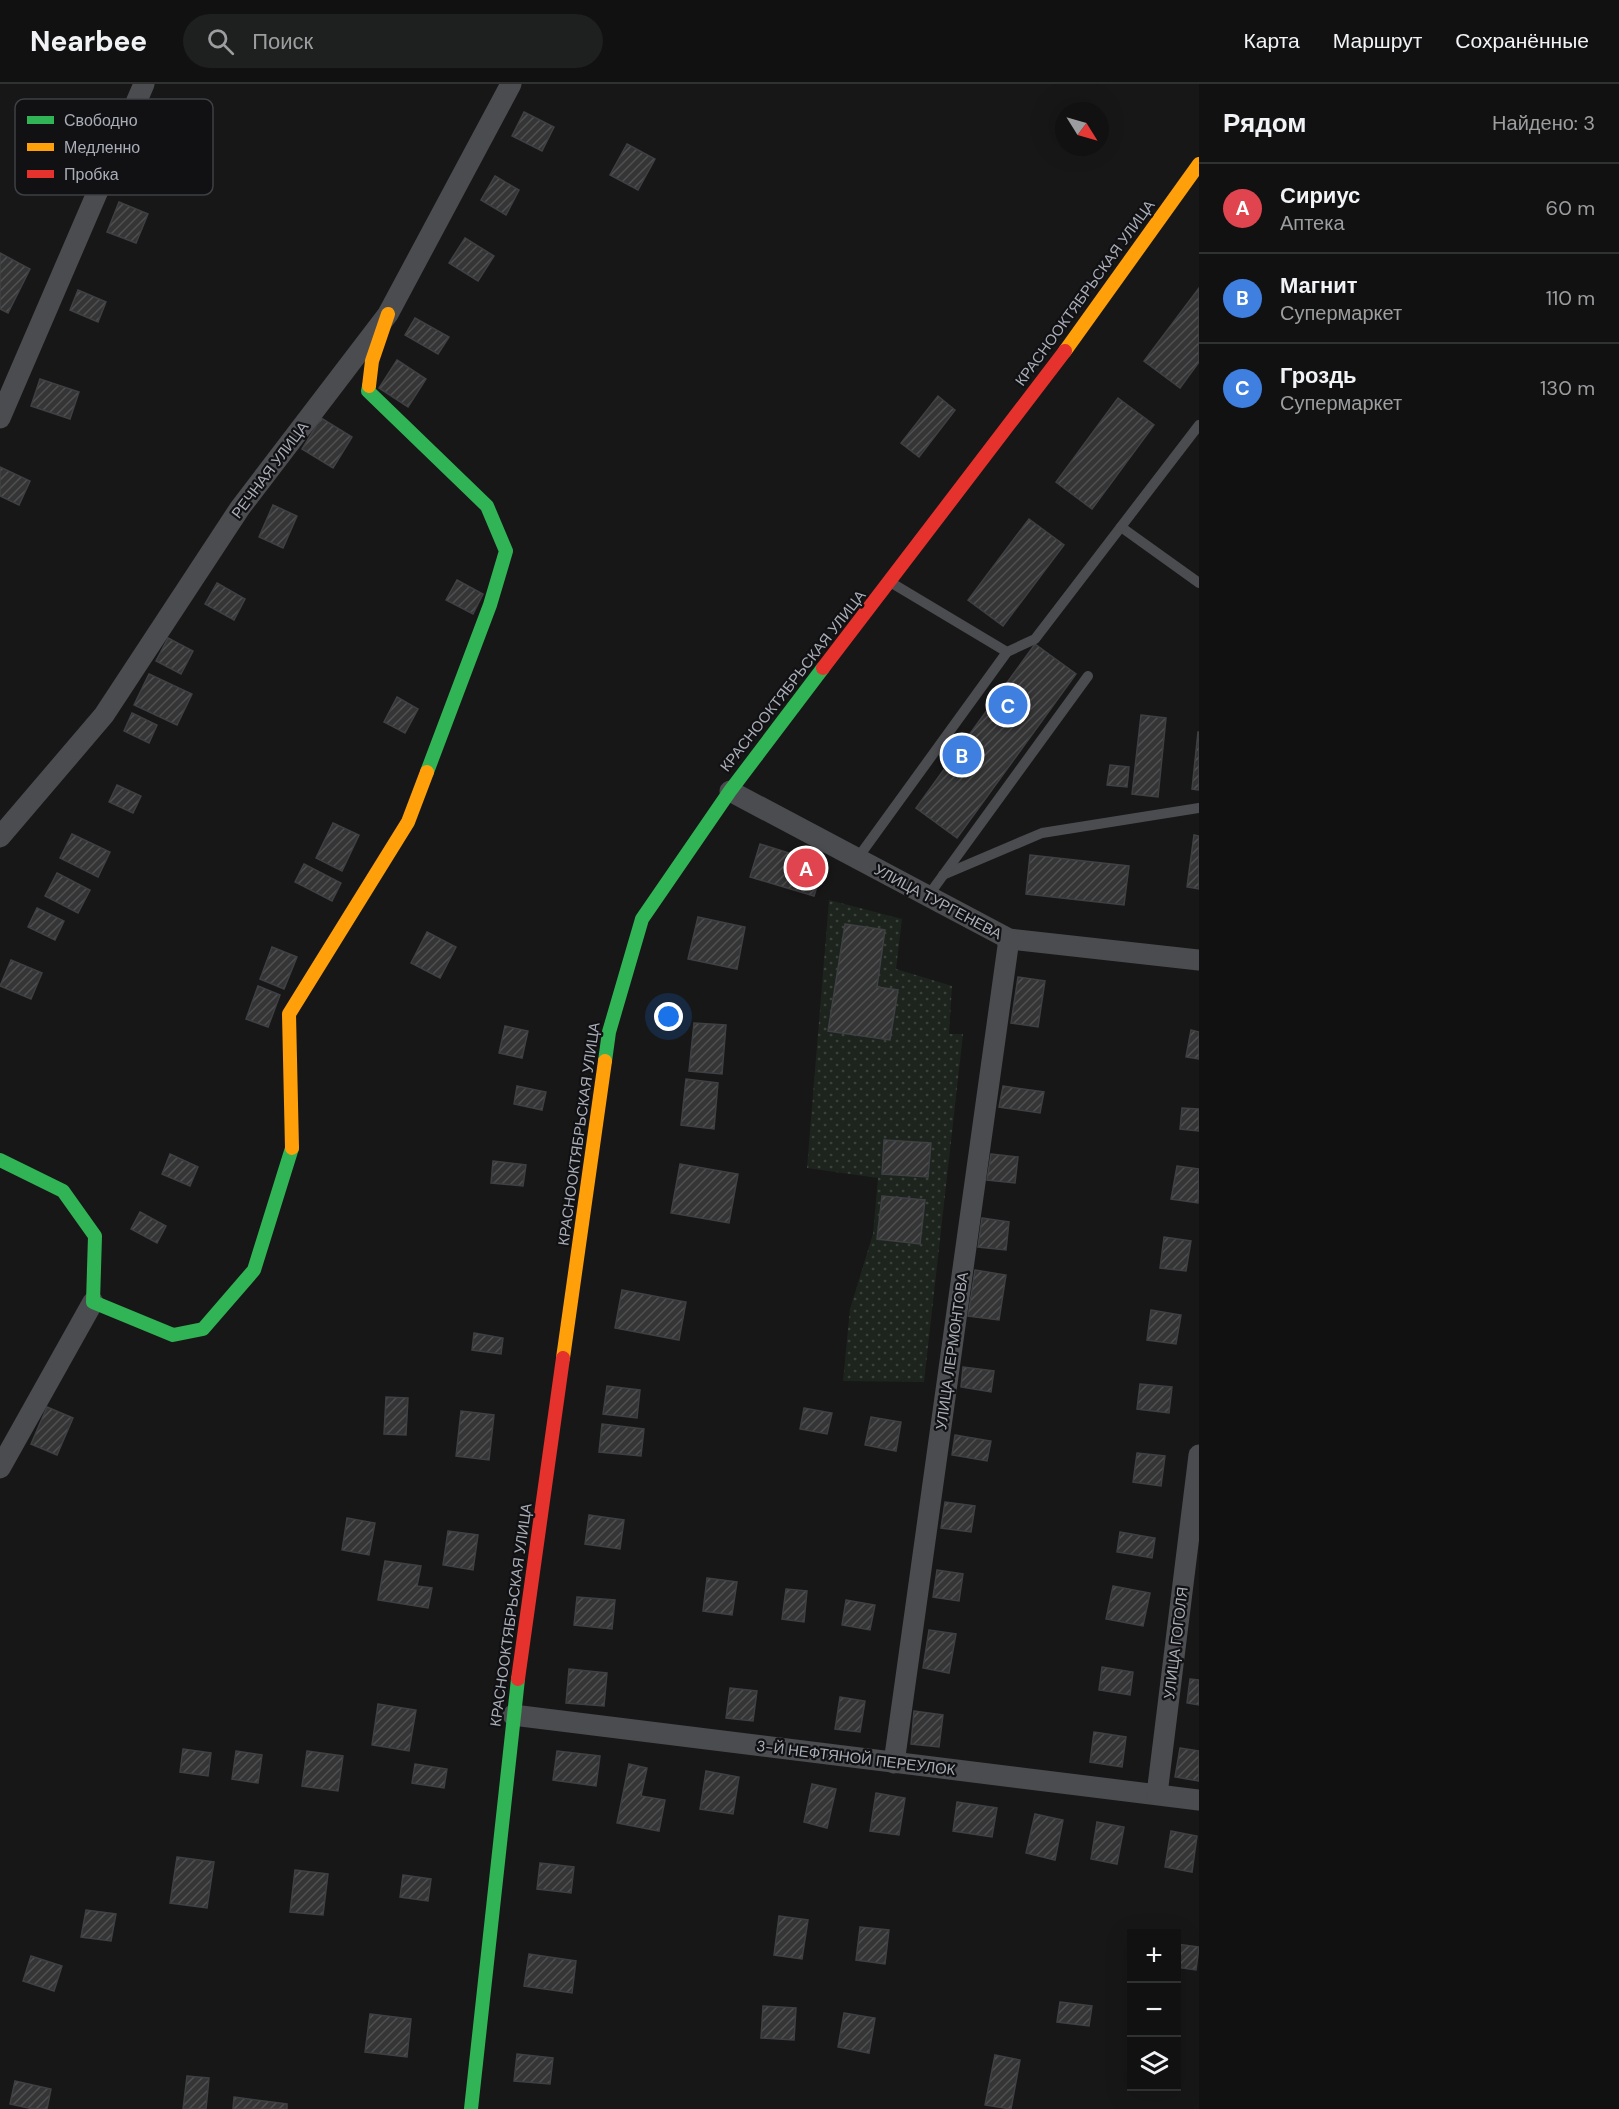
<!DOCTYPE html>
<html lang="ru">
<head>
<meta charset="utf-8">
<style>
  :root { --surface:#111; --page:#1e1f1f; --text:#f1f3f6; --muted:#9c9d9f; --line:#303131; --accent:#757880 }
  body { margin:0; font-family:"DM Sans",sans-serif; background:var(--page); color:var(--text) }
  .controls { position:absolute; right:18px; bottom:18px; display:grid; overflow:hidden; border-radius:0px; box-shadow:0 6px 24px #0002 }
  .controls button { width:54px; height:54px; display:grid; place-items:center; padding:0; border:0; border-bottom:2px solid var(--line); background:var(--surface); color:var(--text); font:30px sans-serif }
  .compass { position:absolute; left:1055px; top:18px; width:54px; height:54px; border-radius:50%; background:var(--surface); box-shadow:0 6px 24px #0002; rotate:127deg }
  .you { position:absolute; left:669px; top:933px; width:21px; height:21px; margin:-15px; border:4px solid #fff; border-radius:50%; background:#1a73e8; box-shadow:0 0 0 9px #1a73e833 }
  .badge { display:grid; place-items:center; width:39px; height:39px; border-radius:50%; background:var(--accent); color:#fff; font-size:20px; font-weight:700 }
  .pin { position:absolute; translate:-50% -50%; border:3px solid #fff; box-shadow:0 2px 6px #0006 }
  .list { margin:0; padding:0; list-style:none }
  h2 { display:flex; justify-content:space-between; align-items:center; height:78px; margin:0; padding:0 24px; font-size:26px }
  h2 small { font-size:20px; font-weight:400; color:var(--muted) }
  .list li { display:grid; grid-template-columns:39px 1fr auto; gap:18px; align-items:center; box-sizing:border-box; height:90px; padding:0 24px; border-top:2px solid var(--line) }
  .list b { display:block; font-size:22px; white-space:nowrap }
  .list p { margin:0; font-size:20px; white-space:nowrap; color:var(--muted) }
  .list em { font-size:20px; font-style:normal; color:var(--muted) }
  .icon { flex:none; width:33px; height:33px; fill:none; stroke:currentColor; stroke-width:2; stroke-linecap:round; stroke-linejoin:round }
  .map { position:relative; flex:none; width:1199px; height:2025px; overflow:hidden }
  header { display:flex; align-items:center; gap:36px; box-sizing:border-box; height:84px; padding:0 30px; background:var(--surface); border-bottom:2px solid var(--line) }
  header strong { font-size:28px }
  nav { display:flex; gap:33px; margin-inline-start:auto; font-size:21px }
  .search { width:420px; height:54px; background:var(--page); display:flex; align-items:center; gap:15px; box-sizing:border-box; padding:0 21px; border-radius:33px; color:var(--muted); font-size:22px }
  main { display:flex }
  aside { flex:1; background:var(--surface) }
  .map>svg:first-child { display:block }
  .green { fill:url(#green-dots) }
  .building { fill:url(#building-hatch); stroke:#3f4043; stroke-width:1.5 }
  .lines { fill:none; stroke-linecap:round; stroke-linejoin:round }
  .lane { stroke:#4b4c50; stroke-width:10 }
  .street { stroke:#4b4c50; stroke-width:21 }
  .fast { stroke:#30b455; stroke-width:14 }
  .slow { stroke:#ff9f0a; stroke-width:14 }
  .jam { stroke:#e5322d; stroke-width:14 }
  .labels { text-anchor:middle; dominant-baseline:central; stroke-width:4.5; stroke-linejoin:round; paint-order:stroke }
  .street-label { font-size:15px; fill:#a8adb8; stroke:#111113 }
  .key { fill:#111113; stroke:#3e4045; stroke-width:1.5 }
  .key-label { font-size:16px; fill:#a8adb8 }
</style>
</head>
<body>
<header>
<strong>Nearbee</strong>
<div class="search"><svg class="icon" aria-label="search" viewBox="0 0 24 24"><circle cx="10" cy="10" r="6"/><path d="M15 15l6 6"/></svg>Поиск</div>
<nav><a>Карта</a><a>Маршрут</a><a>Сохранённые</a></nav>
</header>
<main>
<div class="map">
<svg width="1199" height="2025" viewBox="0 0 1199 2025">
  <defs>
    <pattern id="green-dots" width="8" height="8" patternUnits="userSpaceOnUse" patternTransform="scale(1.5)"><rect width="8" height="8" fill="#1d241e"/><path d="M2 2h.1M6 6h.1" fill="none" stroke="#3b413d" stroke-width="1.8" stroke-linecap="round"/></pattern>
    <pattern id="building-hatch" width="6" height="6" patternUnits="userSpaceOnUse" patternTransform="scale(1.5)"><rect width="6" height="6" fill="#353536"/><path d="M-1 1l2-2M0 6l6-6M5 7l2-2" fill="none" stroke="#4f5051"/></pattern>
  </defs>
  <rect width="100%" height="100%" fill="#171717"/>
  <path class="green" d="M829,816L902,835L896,885L952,902L949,950H963L924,1298L843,1297L850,1225L873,1150L878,1094L807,1084Z"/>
  <g class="building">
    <path d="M524,28L554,43L542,67L512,52Z"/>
    <path d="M627,60L655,75L638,106L610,91Z"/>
    <path d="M495,92L519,106L506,131L481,116Z"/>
    <path d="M119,118L148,130L136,159L107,148Z"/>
    <path d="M465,154L494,172L478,197L449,179Z"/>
    <path d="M0,169L30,185L8,229L0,225Z"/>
    <path d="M1199,204V278L1180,304L1144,277Z"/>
    <path d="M78,206L106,218L98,238L70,226Z"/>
    <path d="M415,234L449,253L438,270L405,251Z"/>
    <path d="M397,276L426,295L408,323L379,304Z"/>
    <path d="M40,295L79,308L70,335L31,322Z"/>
    <path d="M938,312L955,326L919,373L901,359Z"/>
    <path d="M1118,314L1154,341L1092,425L1056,398Z"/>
    <path d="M321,334L352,353L333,384L302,365Z"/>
    <path d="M0,383L30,397L19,421L0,412Z"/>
    <path d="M273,421L297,432L283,464L259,453Z"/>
    <path d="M1029,435L1064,461L1003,542L968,516Z"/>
    <path d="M457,496L483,510L473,530L446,516Z"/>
    <path d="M217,499L245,515L234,536L205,520Z"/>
    <path d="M168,554L193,567L181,590L156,577Z"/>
    <path d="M1035,560L1076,590L957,754L916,724Z"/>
    <path d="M149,590L192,610L177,641L134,621Z"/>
    <path d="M397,613L418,625L405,649L384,638Z"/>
    <path d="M132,629L157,641L149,659L124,647Z"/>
    <path d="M1141,631L1166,634L1158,713L1132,710Z"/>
    <path d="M1198,648H1199V706L1192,705Z"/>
    <path d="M1110,681L1129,683L1127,703L1107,701Z"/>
    <path d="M117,701L141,712L133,729L109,718Z"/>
    <path d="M333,739L359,751L342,787L316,774Z"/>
    <path d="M72,750L110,768L98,793L60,774Z"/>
    <path d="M1194,751L1199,752V805L1187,803Z"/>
    <path d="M760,760L824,780L814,812L750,793Z"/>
    <path d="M1030,771L1129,782L1124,821L1026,810Z"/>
    <path d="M304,780L341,799L332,817L295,798Z"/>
    <path d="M57,789L90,806L78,829L45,812Z"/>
    <path d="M37,824L64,837L55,856L28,843Z"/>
    <path d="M698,833L745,843L737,885L688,875Z"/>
    <path d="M845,840L885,846L877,903L898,906L890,956L828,947Z"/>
    <path d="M427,848L456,863L440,894L411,879Z"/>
    <path d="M272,863L297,873L284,905L260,895Z"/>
    <path d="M11,876L42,889L31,915L0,902Z"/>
    <path d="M1018,893L1045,897L1038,943L1011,939Z"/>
    <path d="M258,902L280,911L268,943L246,935Z"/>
    <path d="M694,939L726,941L722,990L689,987Z"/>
    <path d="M505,942L528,947L522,974L499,969Z"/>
    <path d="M1191,946L1199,948V975L1186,973Z"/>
    <path d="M686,995L718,999L714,1045L681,1041Z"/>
    <path d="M517,1002L546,1008L542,1026L514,1020Z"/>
    <path d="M1003,1002L1044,1008L1040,1029L999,1023Z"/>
    <path d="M1182,1024L1199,1025V1047L1180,1045Z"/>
    <path d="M884,1056L931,1059L928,1093L882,1090Z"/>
    <path d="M170,1070L198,1083L190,1102L162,1090Z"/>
    <path d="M991,1070L1018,1073L1015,1099L987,1096Z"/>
    <path d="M493,1077L526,1081L523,1102L491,1099Z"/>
    <path d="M680,1080L738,1090L729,1139L671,1129Z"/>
    <path d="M1177,1082L1199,1085L1198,1119L1171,1115Z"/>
    <path d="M882,1112L925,1116L920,1160L877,1155Z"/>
    <path d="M140,1128L166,1142L157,1159L131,1145Z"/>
    <path d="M982,1134L1009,1138L1006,1166L978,1163Z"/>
    <path d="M1164,1153L1191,1157L1186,1187L1160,1184Z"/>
    <path d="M975,1186L1006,1191L999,1236L968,1232Z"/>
    <path d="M622,1206L686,1218L679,1256L615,1244Z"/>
    <path d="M1151,1226L1181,1231L1176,1260L1147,1256Z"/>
    <path d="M474,1249L503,1254L501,1270L472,1266Z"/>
    <path d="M963,1283L994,1287L991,1308L961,1303Z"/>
    <path d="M1140,1300L1172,1303L1169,1329L1137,1325Z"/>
    <path d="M607,1302L640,1306L637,1334L603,1330Z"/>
    <path d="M386,1313L408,1314L406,1351L384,1350Z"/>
    <path d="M47,1323L73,1334L57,1371L31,1360Z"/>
    <path d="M804,1324L832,1329L827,1350L800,1345Z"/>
    <path d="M461,1327L494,1331L489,1376L456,1372Z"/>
    <path d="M871,1333L901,1338L896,1367L865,1361Z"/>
    <path d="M602,1340L644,1345L641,1372L599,1368Z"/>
    <path d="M955,1351L991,1357L987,1377L952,1371Z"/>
    <path d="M1137,1369L1165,1372L1161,1402L1133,1398Z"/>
    <path d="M945,1418L975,1422L971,1448L941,1444Z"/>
    <path d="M589,1431L624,1436L620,1465L585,1460Z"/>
    <path d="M347,1434L375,1439L369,1471L342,1466Z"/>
    <path d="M448,1447L478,1451L473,1486L443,1481Z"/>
    <path d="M1120,1448L1155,1454L1152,1474L1117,1468Z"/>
    <path d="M385,1477L421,1482L417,1502L432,1504L428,1524L378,1516Z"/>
    <path d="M937,1486L963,1490L959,1517L933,1513Z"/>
    <path d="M707,1494L737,1498L732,1531L703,1527Z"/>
    <path d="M1113,1502L1150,1509L1143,1542L1106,1535Z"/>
    <path d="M786,1505L807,1507L804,1538L782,1535Z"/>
    <path d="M577,1513L615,1516L612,1545L574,1541Z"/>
    <path d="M846,1516L875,1521L870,1546L842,1541Z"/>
    <path d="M929,1546L956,1550L949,1589L923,1584Z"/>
    <path d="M1102,1583L1133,1588L1130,1611L1099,1606Z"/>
    <path d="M569,1585L607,1589L604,1622L566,1619Z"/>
    <path d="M1190,1595L1199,1596V1621L1187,1619Z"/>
    <path d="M730,1604L757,1607L753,1637L726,1634Z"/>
    <path d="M840,1613L865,1617L860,1648L835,1645Z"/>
    <path d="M378,1620L416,1626L409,1667L372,1661Z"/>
    <path d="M914,1627L943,1631L939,1663L911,1660Z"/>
    <path d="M1094,1648L1126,1653L1122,1683L1090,1678Z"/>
    <path d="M1180,1664L1199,1667V1697L1175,1693Z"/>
    <path d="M183,1665L211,1669L208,1692L180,1688Z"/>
    <path d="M236,1667L262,1671L258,1699L232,1695Z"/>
    <path d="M307,1667L343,1672L338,1707L302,1702Z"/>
    <path d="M557,1667L600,1672L596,1702L553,1696Z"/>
    <path d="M415,1680L447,1685L444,1704L412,1699Z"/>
    <path d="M629,1680L647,1684L641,1712L665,1716L659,1747L617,1739Z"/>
    <path d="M706,1687L739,1693L733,1730L700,1725Z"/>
    <path d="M812,1700L836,1705L827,1744L804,1738Z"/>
    <path d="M876,1709L905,1714L899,1751L870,1747Z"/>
    <path d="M957,1718L997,1724L992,1753L953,1747Z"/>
    <path d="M1035,1730L1063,1736L1055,1776L1026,1769Z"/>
    <path d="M1097,1738L1124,1743L1117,1780L1091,1775Z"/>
    <path d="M1171,1747L1197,1752L1192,1788L1165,1783Z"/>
    <path d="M177,1773L214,1778L207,1824L170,1819Z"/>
    <path d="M540,1779L574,1783L571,1809L537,1805Z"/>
    <path d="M295,1786L328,1790L323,1831L290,1828Z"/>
    <path d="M403,1791L431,1795L428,1817L400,1813Z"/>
    <path d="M86,1826L116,1830L111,1857L81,1853Z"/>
    <path d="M779,1832L808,1836L802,1875L774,1871Z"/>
    <path d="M860,1843L889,1846L885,1880L856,1876Z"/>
    <path d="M1176,1860L1199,1863L1196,1886L1176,1883Z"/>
    <path d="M529,1870L576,1877L572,1909L524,1902Z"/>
    <path d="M31,1872L62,1882L54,1907L23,1897Z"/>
    <path d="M1060,1918L1092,1922L1089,1942L1057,1938Z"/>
    <path d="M763,1922L796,1924L794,1956L761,1954Z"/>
    <path d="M844,1929L875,1934L869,1969L838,1963Z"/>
    <path d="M370,1930L411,1935L407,1973L365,1968Z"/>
    <path d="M517,1970L553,1974L550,2000L514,1997Z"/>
    <path d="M995,1971L1020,1976L1011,2025L985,2021Z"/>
    <path d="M187,1992L209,1994L206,2025H183Z"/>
    <path d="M15,1997L51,2005L47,2025H33L10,2020Z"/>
    <path d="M234,2013L287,2020V2025H233Z"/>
  </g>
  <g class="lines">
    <g class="lane">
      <path d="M1121,443L1199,499"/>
      <path d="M890,498L1007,568L1035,555L1199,341"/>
      <path d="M857,775L1007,568"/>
      <path d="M943,791L1042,749L1199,724"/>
      <path d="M928,812L1088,592"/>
    </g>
    <g class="street">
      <path d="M0,334L144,0"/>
      <path d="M730,707L1009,855L1199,876"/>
      <path d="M0,753L104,631L240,424L388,230L511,0"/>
      <path d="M0,1384L93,1218"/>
      <path d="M513,1631L1199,1716"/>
      <path d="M894,1679L1009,855"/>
      <path d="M1157,1710L1199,1371"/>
    </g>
    <g class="fast">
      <path d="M369,302L368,307L487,422L506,467L490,521L427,688"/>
      <path d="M605,977L609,948L642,835L730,707L823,584"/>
      <path d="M0,1076L63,1107L95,1152L93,1218L173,1251L203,1245L254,1186L292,1064"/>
      <path d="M471,2025L518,1595"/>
    </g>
    <g class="slow">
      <path d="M1065,267L1199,80"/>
      <path d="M369,302L372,277L388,230"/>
      <path d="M292,1064L289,930L408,738L427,688"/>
      <path d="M563,1274L605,977"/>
    </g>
    <g class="jam">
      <path d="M823,584L1065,267"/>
      <path d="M518,1595L563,1274"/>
    </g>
  </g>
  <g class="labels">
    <g class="street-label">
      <text transform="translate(1085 209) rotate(-54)">КРАСНООКТЯБРЬСКАЯ УЛИЦА</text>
      <text transform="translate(270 386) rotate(-53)">РЕЧНАЯ УЛИЦА</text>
      <text transform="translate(793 597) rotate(-52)">КРАСНООКТЯБРЬСКАЯ УЛИЦА</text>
      <text transform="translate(938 818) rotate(28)">УЛИЦА ТУРГЕНЕВА</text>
      <text transform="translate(579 1050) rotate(-82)">КРАСНООКТЯБРЬСКАЯ УЛИЦА</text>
      <text transform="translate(952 1267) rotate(-82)">УЛИЦА ЛЕРМОНТОВА</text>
      <text transform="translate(511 1531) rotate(-82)">КРАСНООКТЯБРЬСКАЯ УЛИЦА</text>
      <text transform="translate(1176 1559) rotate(-83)">УЛИЦА ГОГОЛЯ</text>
      <text transform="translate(856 1674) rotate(7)">3-Й НЕФТЯНОЙ ПЕРЕУЛОК</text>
    </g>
  </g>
  <rect x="15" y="15" width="198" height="96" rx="9" class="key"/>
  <rect x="27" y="32" width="27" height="8" fill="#30b455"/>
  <rect x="27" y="59" width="27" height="8" fill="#ff9f0a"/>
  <rect x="27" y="86" width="27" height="8" fill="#e5322d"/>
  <g class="key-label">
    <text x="64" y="42">Свободно</text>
    <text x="64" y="69">Медленно</text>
    <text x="64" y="96">Пробка</text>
  </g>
</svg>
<div class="controls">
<button>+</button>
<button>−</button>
<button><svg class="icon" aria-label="layers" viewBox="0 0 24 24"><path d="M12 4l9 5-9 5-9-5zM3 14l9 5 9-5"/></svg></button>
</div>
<svg class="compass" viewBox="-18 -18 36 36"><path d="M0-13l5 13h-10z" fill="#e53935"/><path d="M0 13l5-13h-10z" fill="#9c9d9f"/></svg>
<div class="you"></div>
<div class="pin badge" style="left:806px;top:784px;background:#e0444e">A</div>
<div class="pin badge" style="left:962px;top:671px;background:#3f7fe0">B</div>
<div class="pin badge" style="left:1008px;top:621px;background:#3f7fe0">C</div>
</div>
<aside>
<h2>Рядом<small>Найдено: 3</small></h2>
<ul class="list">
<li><span class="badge" style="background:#e0444e">A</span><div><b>Сириус</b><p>Аптека</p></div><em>60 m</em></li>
<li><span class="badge" style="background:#3f7fe0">B</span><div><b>Магнит</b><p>Супермаркет</p></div><em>110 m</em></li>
<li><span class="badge" style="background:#3f7fe0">C</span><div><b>Гроздь</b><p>Супермаркет</p></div><em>130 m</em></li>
</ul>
</aside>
</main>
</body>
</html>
